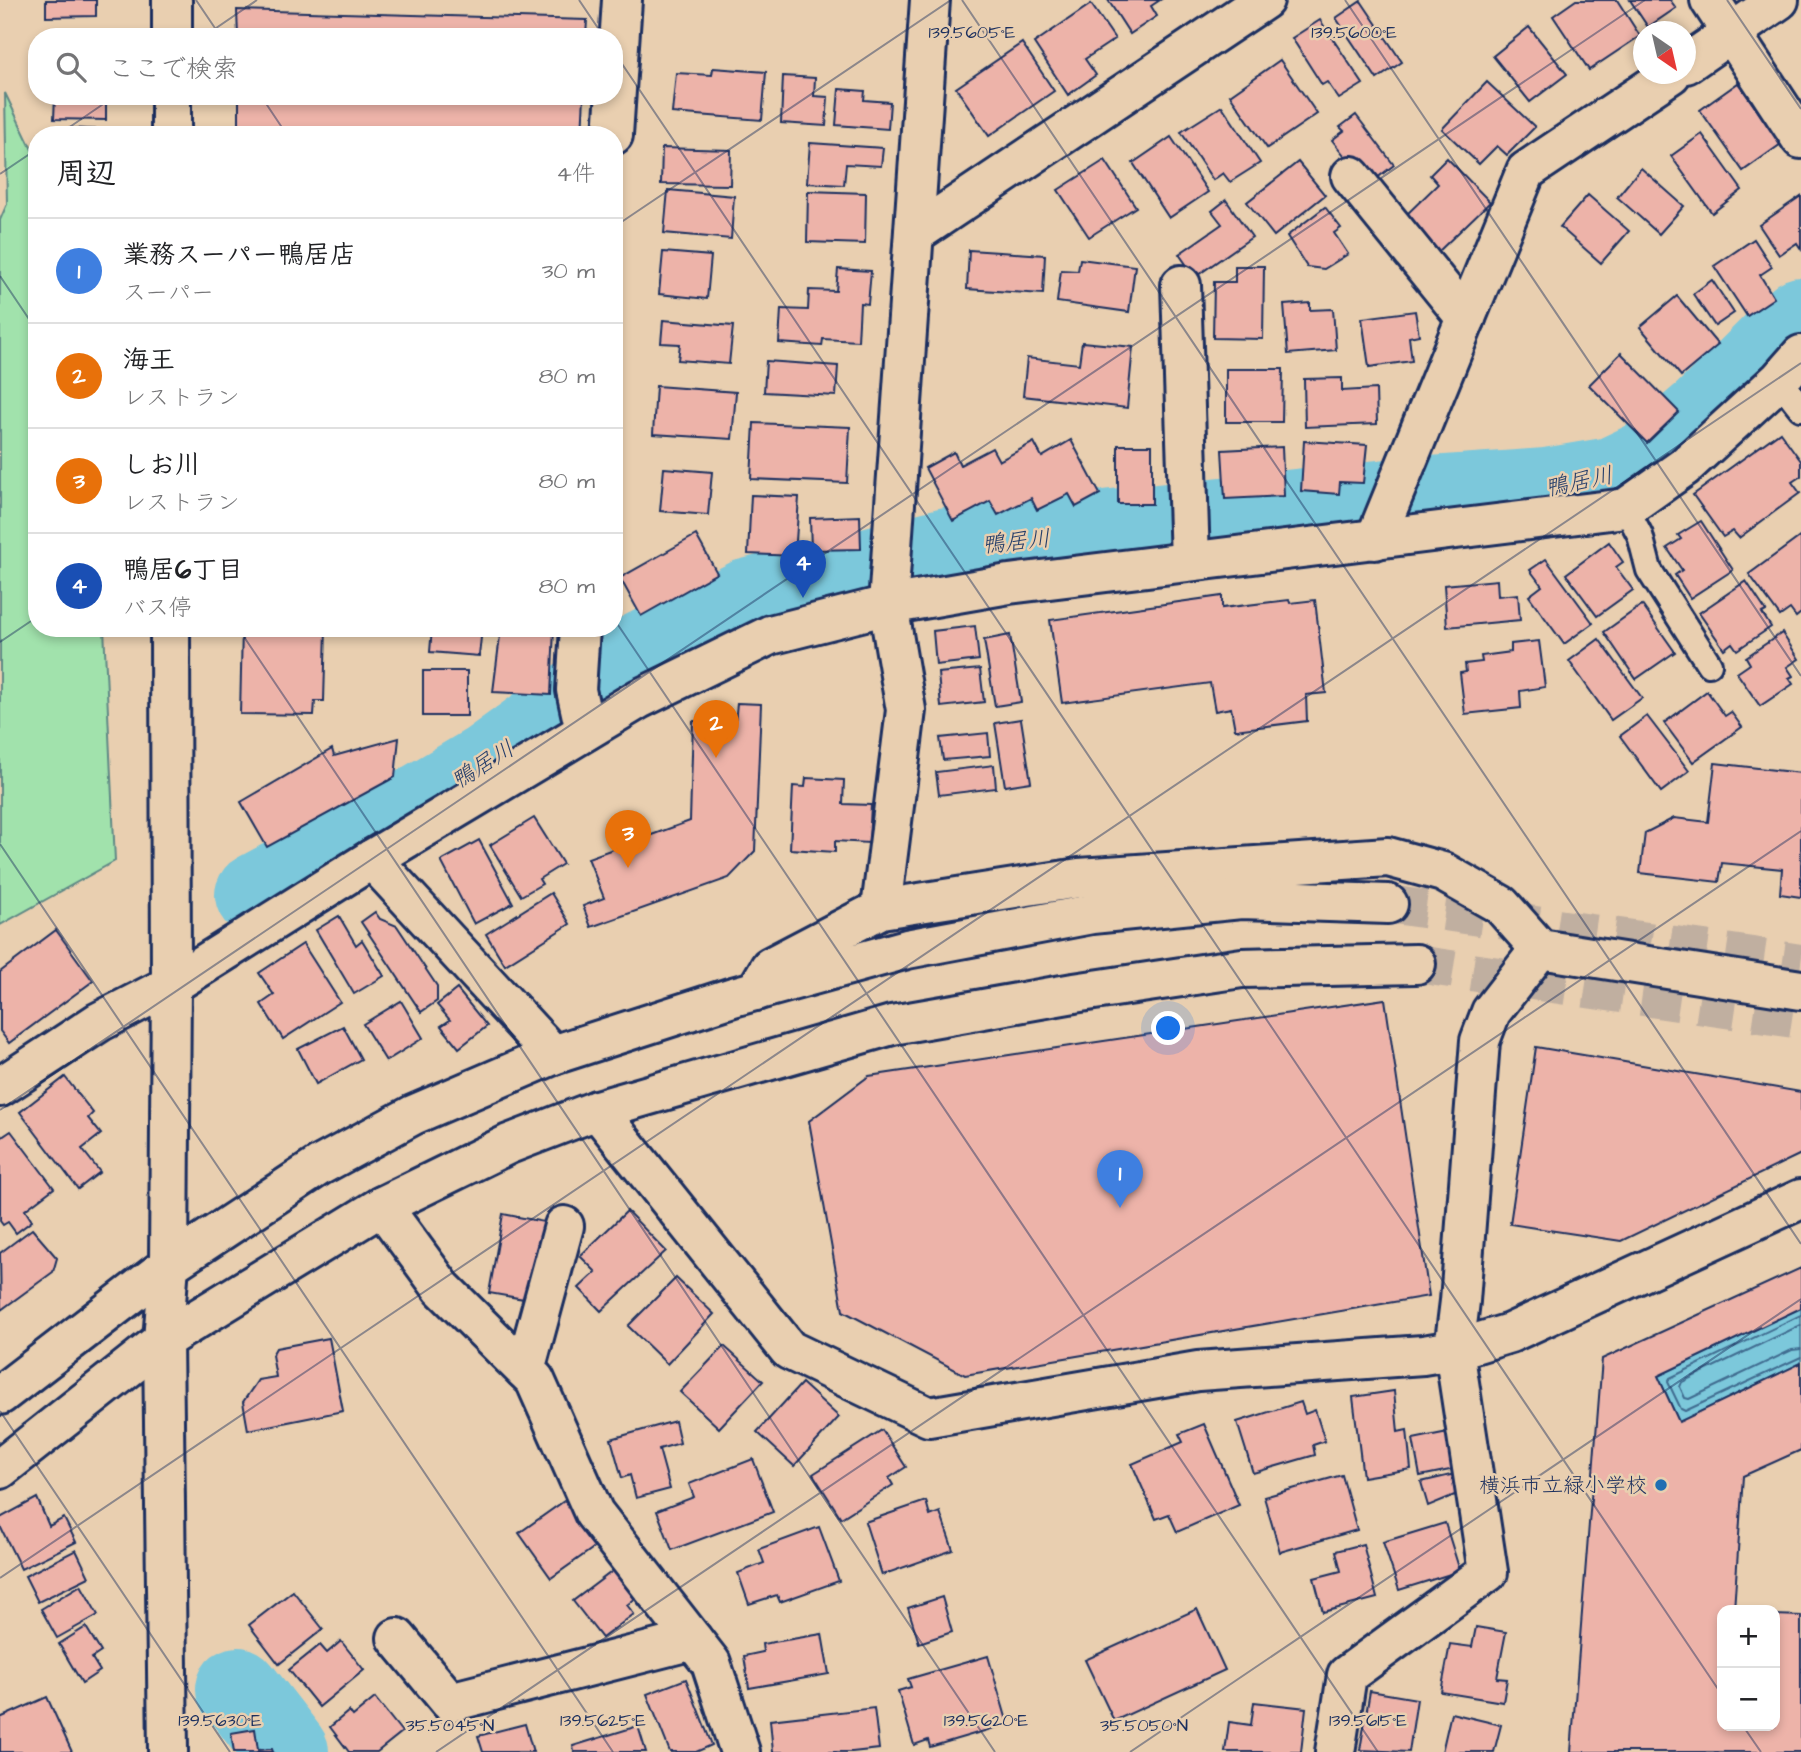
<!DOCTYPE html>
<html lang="ja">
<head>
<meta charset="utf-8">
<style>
  :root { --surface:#fff; --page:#f6f6f6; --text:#202124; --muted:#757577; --line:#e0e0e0; --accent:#ea580c }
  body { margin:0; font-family:"Architects Daughter","Klee One",sans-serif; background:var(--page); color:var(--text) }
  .controls { position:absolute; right:21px; bottom:21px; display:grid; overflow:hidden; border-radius:14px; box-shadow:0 4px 10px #0003 }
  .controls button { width:63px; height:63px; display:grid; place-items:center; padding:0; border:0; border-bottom:2px solid var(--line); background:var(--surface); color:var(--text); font:35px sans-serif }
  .compass { position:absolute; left:1633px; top:21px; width:63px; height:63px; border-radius:50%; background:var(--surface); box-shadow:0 4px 10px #0003; rotate:146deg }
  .you { position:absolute; left:1169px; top:1029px; width:24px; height:24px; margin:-18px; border:5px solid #fff; border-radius:50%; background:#1a73e8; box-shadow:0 0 0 10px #1a73e833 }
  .badge { display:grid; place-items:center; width:46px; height:46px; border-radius:50%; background:var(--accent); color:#fff; font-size:23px; font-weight:700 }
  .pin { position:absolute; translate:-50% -58px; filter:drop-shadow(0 2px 4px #0008) }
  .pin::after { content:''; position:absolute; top:37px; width:24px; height:21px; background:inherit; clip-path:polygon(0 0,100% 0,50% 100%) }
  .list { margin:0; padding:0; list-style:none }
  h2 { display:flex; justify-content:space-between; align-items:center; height:91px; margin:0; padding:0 28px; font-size:30px }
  h2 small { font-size:23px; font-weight:400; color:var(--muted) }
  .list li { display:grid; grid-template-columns:46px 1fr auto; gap:21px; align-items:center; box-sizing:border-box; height:105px; padding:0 28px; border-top:2px solid var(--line) }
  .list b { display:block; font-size:26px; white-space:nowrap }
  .list p { margin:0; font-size:23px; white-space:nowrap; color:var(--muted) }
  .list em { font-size:23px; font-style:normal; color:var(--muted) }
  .icon { flex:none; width:38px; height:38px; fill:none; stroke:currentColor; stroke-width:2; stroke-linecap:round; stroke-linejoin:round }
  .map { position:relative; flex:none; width:1801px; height:1752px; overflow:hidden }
  .search { position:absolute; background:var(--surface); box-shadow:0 4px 10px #0003; left:28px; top:28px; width:595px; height:77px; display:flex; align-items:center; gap:18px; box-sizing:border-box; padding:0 24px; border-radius:28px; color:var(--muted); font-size:26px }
  .panel { position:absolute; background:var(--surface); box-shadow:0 4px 10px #0003; left:28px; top:126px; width:595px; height:511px; border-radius:28px }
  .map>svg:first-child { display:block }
  .green { fill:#a1e2ac; stroke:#5e8885; stroke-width:2 }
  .water { fill:#7bc8db; stroke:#558ba9; stroke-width:2 }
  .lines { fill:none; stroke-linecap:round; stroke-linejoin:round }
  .shore { stroke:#416c90; stroke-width:2 }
  .river { stroke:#7bc8db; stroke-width:84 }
  .building { fill:#edb3a9; stroke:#1b2f5e; stroke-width:2 }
  .secondary-tunnel { stroke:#c0afa0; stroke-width:38; stroke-dasharray:38 19; stroke-linecap:butt }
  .lane-casing { stroke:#1b2f5e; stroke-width:30 }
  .street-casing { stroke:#1b2f5e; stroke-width:44 }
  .secondary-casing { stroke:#1b2f5e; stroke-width:44 }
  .lane { stroke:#e9cfb0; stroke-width:24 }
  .street { stroke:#e9cfb0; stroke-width:38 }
  .secondary { stroke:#e9cfb0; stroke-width:38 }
  .ticks { fill:none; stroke:#1b2f5e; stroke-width:2; stroke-opacity:0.45 }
  .poi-dot { fill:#1f6fb2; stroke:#e9cfb0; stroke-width:2.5 }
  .labels { text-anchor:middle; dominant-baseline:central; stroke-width:5; stroke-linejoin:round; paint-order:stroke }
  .poi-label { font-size:21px; fill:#1b2f5e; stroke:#e9cfb0; text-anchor:end }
  .water-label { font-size:23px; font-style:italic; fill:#253e6a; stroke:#e9cfb0 }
  .ticks-label { font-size:18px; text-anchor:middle; fill:#1b2f5e; stroke:#e9cfb0; stroke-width:5; stroke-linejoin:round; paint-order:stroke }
</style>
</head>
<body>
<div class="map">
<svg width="1801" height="1752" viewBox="0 0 1801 1752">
  <rect width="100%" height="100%" fill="#e9cfb0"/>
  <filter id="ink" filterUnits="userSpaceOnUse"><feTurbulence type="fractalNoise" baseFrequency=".0143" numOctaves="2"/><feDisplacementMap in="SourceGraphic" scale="14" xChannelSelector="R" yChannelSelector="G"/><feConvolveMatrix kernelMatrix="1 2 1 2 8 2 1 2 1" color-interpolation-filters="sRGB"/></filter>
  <g filter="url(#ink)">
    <path class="green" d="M5,93L37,160V628H104L115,861L0,925V220L7,204Z"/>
    <path class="water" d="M1801,1308V1363L1679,1422L1658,1376Z"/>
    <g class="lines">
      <g class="shore">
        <path d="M1801,1315L1670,1378L1668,1382L1681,1409L1685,1411L1801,1357"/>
        <path d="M1801,1325L1682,1382L1680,1387L1685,1398L1689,1399L1792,1350L1801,1349"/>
      </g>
      <g class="river">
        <path d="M257,895L403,816L490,764L639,655L747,601L948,549L1389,501L1547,490L1612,479L1652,460L1706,414L1801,319"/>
        <path d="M238,1689L287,1752"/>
      </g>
    </g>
    <g class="building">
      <path d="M46,0H96V16L46,17Z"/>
      <path d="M1108,0H1160L1151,6L1157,16L1130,34Z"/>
      <path d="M1576,0H1617L1640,36L1589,70L1553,16Z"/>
      <path d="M1630,0H1670L1676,8L1648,27Z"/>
      <path d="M1361,1L1402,62L1377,79L1336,18Z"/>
      <path d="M1091,4L1115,39L1085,59L1096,75L1068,95L1034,43Z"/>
      <path d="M237,10L587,20L586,37H238Z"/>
      <path d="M1320,20L1363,84L1339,99L1327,82L1322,85L1292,38Z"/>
      <path d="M1529,27L1567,74L1530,102L1493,56Z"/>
      <rect x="48" y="29" width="22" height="8"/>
      <path d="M1022,43L1054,91L989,136L956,88Z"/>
      <path d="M1280,60L1317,114L1267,148L1230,95Z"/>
      <path d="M713,68L766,72L762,120L672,113L676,73L712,75Z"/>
      <path d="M783,76L815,78L814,96L828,97L826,126L781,123Z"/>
      <path d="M1487,82L1535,127L1507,155L1497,146L1479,164L1442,129Z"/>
      <path d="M1738,83L1781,144L1743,171L1700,110Z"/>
      <path d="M839,89L865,91L864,100L890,102L888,129L836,125Z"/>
      <path d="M55,96H95V99H106V120L54,119Z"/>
      <path d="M239,96H584L582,135H239Z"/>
      <path d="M1222,106L1260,163L1230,182L1223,173L1213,180L1181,132Z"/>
      <path d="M1356,115L1394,165L1368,185L1332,140L1344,131L1340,127Z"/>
      <path d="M62,128L109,130V135H62Z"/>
      <path d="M1702,134L1742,190L1712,213L1671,156Z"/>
      <path d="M1171,137L1208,192L1169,218L1133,163Z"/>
      <path d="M810,143L883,148L881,166L846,164L844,185L807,183Z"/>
      <path d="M662,148L731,150L730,185L661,184Z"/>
      <path d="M1447,158L1490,202L1437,253L1403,218L1438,184L1430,175Z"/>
      <path d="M1105,160L1136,207L1089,237L1058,190Z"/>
      <path d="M1298,162L1325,195L1274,236L1247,202Z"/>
      <path d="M1641,168L1684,206L1659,234L1617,197Z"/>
      <path d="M668,190L734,196L731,239L664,233Z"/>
      <path d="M808,191L866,193L865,244L807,242Z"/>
      <path d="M1588,195L1629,231L1601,263L1560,227Z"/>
      <path d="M1801,196V249L1797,243L1779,255L1759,225Z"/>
      <path d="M1226,200L1252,237L1195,277L1179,254L1222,224L1212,211Z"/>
      <path d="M1325,207L1341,228L1334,233L1348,254L1324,269L1307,267L1287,236Z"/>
      <path d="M1754,239L1772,267L1760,275L1774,298L1747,316L1714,266Z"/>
      <path d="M969,250L1045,255L1043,294L967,289Z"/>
      <path d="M663,252L711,256L707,299L659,294Z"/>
      <path d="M1080,259L1135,266L1129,312L1057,302L1061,270L1078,271Z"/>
      <path d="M1235,266H1264L1263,339L1213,338L1214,282H1235Z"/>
      <path d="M838,269L871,271L868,304L860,303L858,341L823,339L822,346L779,343L781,309L808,310L809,290L836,291Z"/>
      <path d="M1712,280L1734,313L1715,326L1693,294Z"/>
      <path d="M1677,296L1718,345L1681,376L1640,327Z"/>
      <path d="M1310,303V310L1333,309L1336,350L1288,354L1284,305Z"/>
      <path d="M1415,311L1419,335L1409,337L1412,361L1369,367L1362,318Z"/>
      <path d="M663,320L733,326L729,364L678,360L680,344L661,343Z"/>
      <path d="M1082,342L1133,347L1127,408L1023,396L1027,358L1079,364Z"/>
      <path d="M1621,353L1679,412L1647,443L1589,385Z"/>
      <path d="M766,361L838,366L836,396L764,392Z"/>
      <path d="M1226,369H1283L1282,422H1226Z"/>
      <path d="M1342,378V391L1376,389L1377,424L1305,427L1304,379Z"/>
      <path d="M656,386L736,392L732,439L653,434Z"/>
      <path d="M754,423L850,427L847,483L751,479Z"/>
      <path d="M1780,432L1801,461V476L1792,482L1800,493L1739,538L1733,531L1723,537L1693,495Z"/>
      <path d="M1071,440L1100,494L1076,507L1069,494L1037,510L1031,498L998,515L990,501L953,521L925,468L954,452L960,465L992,448L999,461L1034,442L1042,457Z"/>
      <path d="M1304,441L1367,445L1363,483L1340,482L1339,494L1301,491Z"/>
      <rect x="1118" y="445" width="34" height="59"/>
      <path d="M1282,447L1284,496L1225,499L1222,450Z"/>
      <path d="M664,468L712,472L708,515L660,511Z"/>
      <path d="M751,495L799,497L795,556L748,554Z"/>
      <path d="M860,516L861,549L811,550L810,518Z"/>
      <path d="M1701,521L1733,570L1690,598L1675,575L1682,570L1667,548L1681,539L1678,535Z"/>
      <path d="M696,535L717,573L641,616L620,578Z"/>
      <path d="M1801,536V613L1796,617L1790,609L1780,616L1749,574Z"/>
      <path d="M1609,542L1623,562L1616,567L1633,590L1597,616L1566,574Z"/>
      <path d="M1546,559L1593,623L1564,644L1529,596L1542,586L1530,570Z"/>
      <path d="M1497,580L1498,596L1518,594L1520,620L1447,627L1444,585Z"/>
      <path d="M1746,581L1766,611L1762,613L1771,627L1737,650L1732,643L1724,649L1699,613Z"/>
      <path d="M1222,596V608L1289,600L1290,603L1315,600L1326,693L1306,695L1307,721L1235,730L1231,708L1215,711L1210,683L1062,703L1050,620Z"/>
      <path d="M1642,605L1675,652L1636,679L1604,632Z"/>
      <path d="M975,626L979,660L936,665L933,631Z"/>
      <path d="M242,628H326L324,701H315L314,715L240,714Z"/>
      <path d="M432,628H482L479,656L430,652Z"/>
      <path d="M501,628H554L551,695L493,692Z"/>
      <path d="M1782,633L1799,659L1787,667L1793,676L1789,678L1793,684L1760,706L1737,673L1750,664L1746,657Z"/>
      <path d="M1010,635L1021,702L995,706L984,640Z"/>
      <path d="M1599,639L1642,698L1611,720L1569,661Z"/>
      <path d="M1539,641L1545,687L1520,691L1521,708L1465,714L1460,673L1466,672L1465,664L1482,662L1481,656L1511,652V644Z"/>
      <path d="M980,669L984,702L941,707L938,673Z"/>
      <rect x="423" y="671" width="44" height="45"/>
      <path d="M1707,691L1725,716L1731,712L1742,727L1693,762L1664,723Z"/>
      <path d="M737,703L761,704L755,851L729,878L591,927L583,906L604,898L588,858L690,821L693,721L735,723Z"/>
      <path d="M1647,716L1689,771L1661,792L1620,736Z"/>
      <path d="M1021,719L1031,782L1005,786L995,723Z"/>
      <path d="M988,733L990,756L943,760L940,738Z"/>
      <path d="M399,738L395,777L267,847L241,802L332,749L334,756Z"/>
      <path d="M1715,763L1801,773V897L1780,894L1782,869L1722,863L1719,882L1640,873L1645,833L1674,818L1708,822Z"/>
      <path d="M994,765L996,788L939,795L936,772Z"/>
      <path d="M806,778L844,780L843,804L871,805L869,843L835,841V852L790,849L793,786L805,787Z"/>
      <path d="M534,818L563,864L539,879L542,884L521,896L490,845Z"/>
      <path d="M479,840L513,903L474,924L441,861Z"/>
      <path d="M551,893L570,924L505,965L486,934Z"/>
      <path d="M375,912L380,919L397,926L437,986V1001L421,1012L361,922Z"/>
      <path d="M339,916L356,945L362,940L384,976L354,994L316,930Z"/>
      <path d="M56,930L93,981L9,1043L0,1031V972Z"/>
      <path d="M303,944L340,1002L283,1039L261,1004L274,995L259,973Z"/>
      <path d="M457,989L487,1026L459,1048L441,1026L450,1020L437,1005Z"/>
      <path d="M1385,999L1429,1296L965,1375L843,1311L809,1121L869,1076Z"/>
      <path d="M401,1001L423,1038L386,1061L363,1024Z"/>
      <path d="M343,1026L361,1059L316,1084L298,1049Z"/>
      <path d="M1536,1047L1801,1092V1154L1621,1241L1510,1224Z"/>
      <path d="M65,1077L93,1113L88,1118L101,1134L82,1149L100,1172L78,1189L20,1112Z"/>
      <path d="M11,1131L54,1188L25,1210L32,1221L16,1233L8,1222L3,1225L0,1221V1134L2,1137Z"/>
      <path d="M627,1211L666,1251L601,1311L579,1288L596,1272L580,1256Z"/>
      <path d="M503,1214L544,1222L530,1300L489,1293Z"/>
      <path d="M32,1229L57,1258L53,1272L1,1310L0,1253Z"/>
      <path d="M1801,1268V1308L1658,1376L1679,1422L1801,1363V1450L1743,1476L1734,1610H1722V1726H1775V1615L1801,1616V1752H1571L1602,1359Z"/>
      <path d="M676,1278L714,1314L667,1364L628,1326Z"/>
      <path d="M329,1338L343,1411L248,1430L243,1402L258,1380L276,1377L272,1355L276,1348Z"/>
      <path d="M724,1346L763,1381L719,1428L680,1392Z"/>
      <path d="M802,1383L839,1417L794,1466L757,1432Z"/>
      <path d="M1394,1391L1398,1432L1407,1430L1411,1469L1363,1477L1353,1397Z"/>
      <path d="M1301,1402L1305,1414L1315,1410L1325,1441L1313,1445L1315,1455L1253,1473L1237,1422Z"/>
      <path d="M675,1421L680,1443L659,1449L670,1489L636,1498L630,1475L622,1478L611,1439Z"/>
      <path d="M1204,1424L1239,1505L1177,1532L1169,1514L1156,1519L1132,1464L1183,1442L1179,1434Z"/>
      <path d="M882,1430L906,1467L889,1478L893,1485L841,1518L813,1474Z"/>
      <path d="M1448,1432L1455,1469L1420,1476L1413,1439Z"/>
      <path d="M753,1459L773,1512L672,1550L657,1511L694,1497L689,1484Z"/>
      <path d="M1455,1474L1457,1494L1428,1506L1421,1482Z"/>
      <path d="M1342,1475L1357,1530L1280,1552L1264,1497Z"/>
      <path d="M37,1498L49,1526L64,1518L76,1542L21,1569L0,1526V1518Z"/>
      <path d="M567,1499L599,1544L551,1578L519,1533Z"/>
      <path d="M926,1501L930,1516L940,1512L953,1550L882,1575L865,1522Z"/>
      <path d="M1445,1523L1460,1571L1399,1590L1383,1542Z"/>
      <path d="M819,1527L839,1581L780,1602L777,1595L749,1604L738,1573L764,1563L759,1549Z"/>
      <path d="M1363,1544L1377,1598L1323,1612L1314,1578L1341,1571L1336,1551Z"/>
      <path d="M76,1550L89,1577L38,1602L25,1576Z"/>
      <path d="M614,1570L636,1598L627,1605L634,1614L602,1638L573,1601Z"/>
      <path d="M81,1585L98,1615L57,1638L41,1609Z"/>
      <path d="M293,1591L323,1629L279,1664L249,1625Z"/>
      <path d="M942,1597L952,1632L919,1643L908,1608Z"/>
      <path d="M1197,1609L1225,1670L1114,1721L1085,1660Z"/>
      <path d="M86,1627L101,1652L92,1658L100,1671L82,1683L59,1644Z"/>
      <path d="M1476,1627L1506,1632L1497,1678L1507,1679L1503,1702L1441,1692L1450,1644L1472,1647Z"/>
      <path d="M822,1634L829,1674L749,1688L744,1656L763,1652L762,1644Z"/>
      <path d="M341,1641L364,1670L319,1707L289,1670L320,1645L327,1653Z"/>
      <path d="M988,1656L1008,1724L930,1747L928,1740L914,1745L898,1691L911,1687L908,1679Z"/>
      <path d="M686,1679L712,1745L696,1752H670L647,1694Z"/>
      <path d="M1370,1691L1417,1699L1409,1752L1360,1750Z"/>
      <path d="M47,1697L72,1752H0V1718Z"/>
      <path d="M375,1698L402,1732L377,1752H349L330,1727L349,1711L353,1716Z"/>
      <path d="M1254,1702L1306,1708L1301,1752H1225L1229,1722L1251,1725Z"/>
      <path d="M874,1708L879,1749L852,1752H773L770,1720Z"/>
      <path d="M1451,1713L1501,1725L1494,1752H1442Z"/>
      <path d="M525,1724L533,1752H483L478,1736Z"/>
      <path d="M638,1726L646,1752H574L573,1746Z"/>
      <path d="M255,1729L258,1750L272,1749L273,1752H234L231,1733Z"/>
    </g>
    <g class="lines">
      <g class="secondary-tunnel">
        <path d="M1388,904L1801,963"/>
        <path d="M1416,964L1801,1020"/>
      </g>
      <defs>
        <g id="lane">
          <path d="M1779,380L1801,408"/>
          <path d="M1626,508L1640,535L1649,570L1709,664"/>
        </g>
        <g id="street">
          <path d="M1710,0L1801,139"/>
          <path d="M1686,64L1779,0"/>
          <path d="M613,135L622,0"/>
          <path d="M1351,176L1466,318"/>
          <path d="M914,234L1264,0"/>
          <path d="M1181,285L1190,561"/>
          <path d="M1375,540L1526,171L1671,74"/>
          <path d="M580,628L576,690L585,731"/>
          <path d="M372,859L553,1055"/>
          <path d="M881,909L906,710L888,605L930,0"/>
          <path d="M756,991L770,967L881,909L1079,878L1388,857L1443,872L1501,905L1540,949L1801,990"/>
          <path d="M597,1110L789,1350L929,1417L1198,1371L1423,1355L1454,1350L1510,1333L1801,1199"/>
          <path d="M382,1206L442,1288L535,1380L594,1513L711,1663L740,1752"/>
          <path d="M525,1370L564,1226"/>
          <path d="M397,1638L450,1702L693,1640"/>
          <path d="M1335,1752L1347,1675L1488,1572L1454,1350L1460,1301L1480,1041L1491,1012L1540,949"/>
        </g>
        <g id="secondary">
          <path d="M172,37V0"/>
          <path d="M171,135V96"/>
          <path d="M0,1087L99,1022L171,985L372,859L639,699L770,635L888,605L1009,584L1626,508L1684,467L1779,380L1801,355"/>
          <path d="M0,1395L169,1265L319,1166L413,1115L553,1055L733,997L907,949L1092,914L1241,899L1388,904"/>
          <path d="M0,1469L163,1340L382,1206L509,1144L597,1110L892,1025L1074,993L1242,968L1416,964"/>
          <path d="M168,1752L163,1340L169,1265L171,985L170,628"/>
        </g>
      </defs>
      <use href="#lane" class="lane-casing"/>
      <use href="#street" class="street-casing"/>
      <use href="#secondary" class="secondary-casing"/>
      <use href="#lane" class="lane"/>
      <use href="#street" class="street"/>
      <use href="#secondary" class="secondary"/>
    </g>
  </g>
  <path class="ticks" d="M196,0L221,37M579,0L604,37M962,0L1801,1244M1345,0L1801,676M1727,0L1801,109M203,37L257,0M614,52L1722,1695M261,96L287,135M58,135L115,96M0,174L37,149M614,227L951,0M0,276L37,331M614,619L1378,1752M238,628L995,1752M0,642L37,617M0,844L613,1752M0,1110L1645,0M0,1411L230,1752M0,1578L1801,363M1743,1726L1761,1752M436,1752L1801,831M1130,1752L1801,1299"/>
  <circle class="poi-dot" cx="1661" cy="1485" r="7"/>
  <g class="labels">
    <g class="poi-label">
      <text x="1647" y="1485">横浜市立緑小学校</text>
    </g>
    <g class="water-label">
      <text transform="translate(1579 482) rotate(-12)">鴨居川</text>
      <text transform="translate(1016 542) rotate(-6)">鴨居川</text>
      <text transform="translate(483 765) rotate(-32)">鴨居川</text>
    </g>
  </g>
  <g class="ticks-label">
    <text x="1354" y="38">139.5600°E</text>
    <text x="972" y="38">139.5605°E</text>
    <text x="220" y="1726">139.5630°E</text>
    <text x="603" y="1726">139.5625°E</text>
    <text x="986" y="1726">139.5620°E</text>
    <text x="1368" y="1726">139.5615°E</text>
    <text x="450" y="1731">35.5045°N</text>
    <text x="1144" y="1731">35.5050°N</text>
  </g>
</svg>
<div class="controls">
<button>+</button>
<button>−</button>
</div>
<svg class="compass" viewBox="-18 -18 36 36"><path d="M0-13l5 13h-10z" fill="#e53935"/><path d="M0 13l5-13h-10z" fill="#757577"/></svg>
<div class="you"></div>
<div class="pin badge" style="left:1120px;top:1208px;background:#3f7fe0">1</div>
<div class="pin badge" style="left:716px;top:758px;background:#e8710a">2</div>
<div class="pin badge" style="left:628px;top:868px;background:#e8710a">3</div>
<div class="pin badge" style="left:803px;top:598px;background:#1a4fb4">4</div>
<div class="search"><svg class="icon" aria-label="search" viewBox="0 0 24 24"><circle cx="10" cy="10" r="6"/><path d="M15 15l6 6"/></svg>ここで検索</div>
<section class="panel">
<h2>周辺<small>4件</small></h2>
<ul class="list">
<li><span class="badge" style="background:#3f7fe0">1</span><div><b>業務スーパー鴨居店</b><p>スーパー</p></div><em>30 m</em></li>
<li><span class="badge" style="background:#e8710a">2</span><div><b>海王</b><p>レストラン</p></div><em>80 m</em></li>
<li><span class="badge" style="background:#e8710a">3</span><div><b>しお川</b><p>レストラン</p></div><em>80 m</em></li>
<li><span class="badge" style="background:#1a4fb4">4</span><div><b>鴨居6丁目</b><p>バス停</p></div><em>80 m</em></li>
</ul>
</section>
</div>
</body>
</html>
